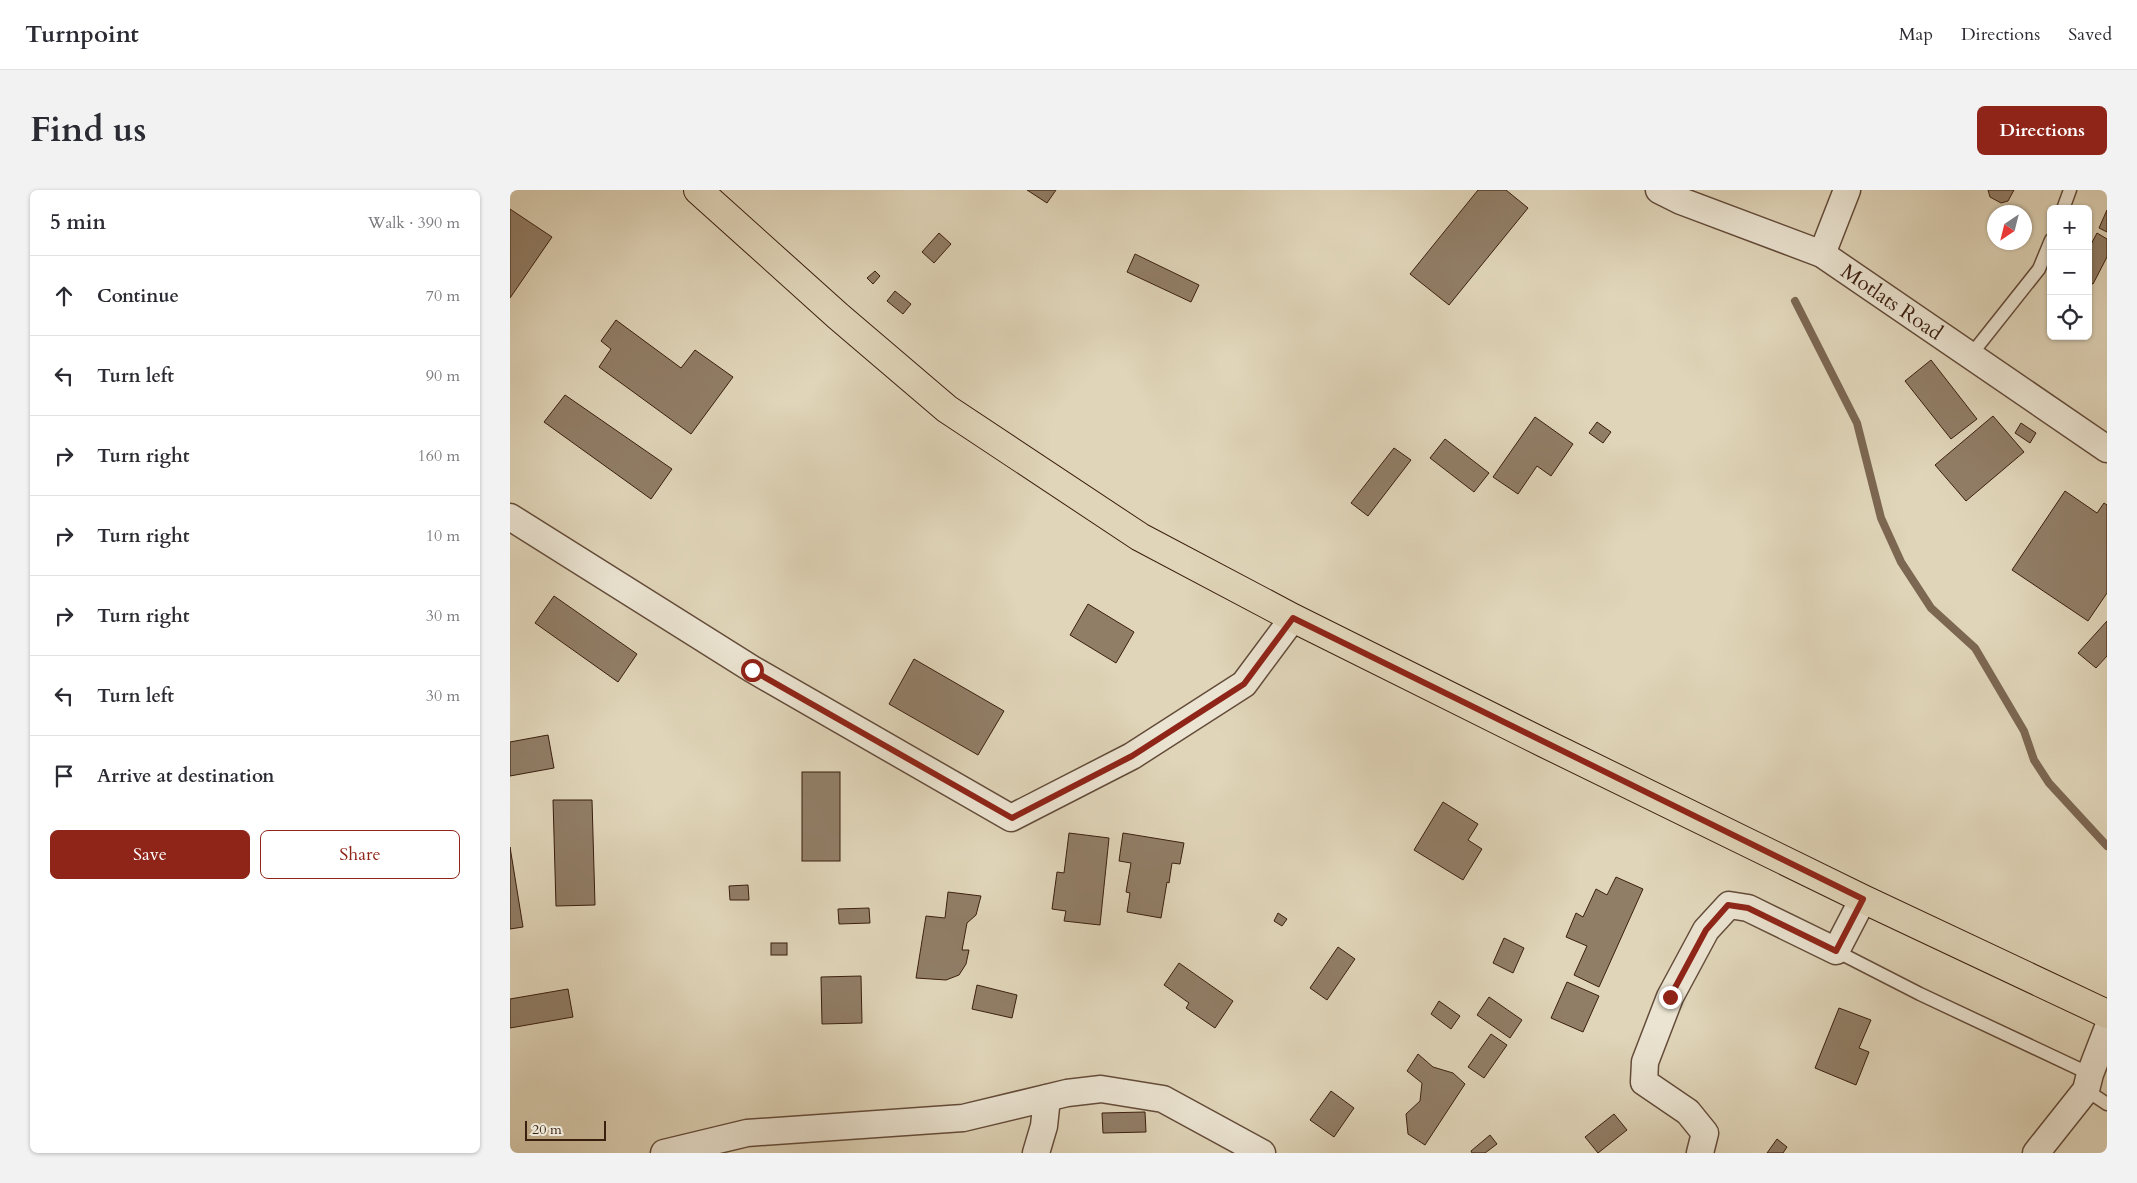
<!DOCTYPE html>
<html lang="en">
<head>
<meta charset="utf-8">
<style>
  :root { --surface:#fff; --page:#f2f2f3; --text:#2b2b33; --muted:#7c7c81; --line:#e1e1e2; --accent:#8f2418 }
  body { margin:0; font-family:Cardo,serif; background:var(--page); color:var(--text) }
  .controls { position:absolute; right:15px; top:15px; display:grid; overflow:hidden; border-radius:8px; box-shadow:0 1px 4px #0004 }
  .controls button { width:45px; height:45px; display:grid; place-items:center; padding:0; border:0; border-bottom:1px solid var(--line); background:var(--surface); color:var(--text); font:25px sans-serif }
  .compass { position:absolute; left:1477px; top:15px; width:45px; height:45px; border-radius:50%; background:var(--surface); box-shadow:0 1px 4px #0004; rotate:215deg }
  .scale { position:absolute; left:15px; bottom:12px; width:81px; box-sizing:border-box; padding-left:5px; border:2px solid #3b1f0f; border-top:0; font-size:14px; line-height:18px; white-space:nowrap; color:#3b1f0f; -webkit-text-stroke:4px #ebe4d2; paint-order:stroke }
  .stop { position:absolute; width:15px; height:15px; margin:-11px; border:4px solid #8f2418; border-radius:50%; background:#fff }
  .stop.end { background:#8f2418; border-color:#fff; box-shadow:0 1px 5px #0008 }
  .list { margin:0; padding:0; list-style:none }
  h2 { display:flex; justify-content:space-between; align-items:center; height:65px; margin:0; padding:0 20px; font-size:21px }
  h2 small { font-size:16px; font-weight:400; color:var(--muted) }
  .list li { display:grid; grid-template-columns:32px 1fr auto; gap:15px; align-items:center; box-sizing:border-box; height:80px; padding:0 20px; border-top:1px solid var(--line) }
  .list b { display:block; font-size:19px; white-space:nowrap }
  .list em { font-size:16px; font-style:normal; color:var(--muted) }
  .actions { display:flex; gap:10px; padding:15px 20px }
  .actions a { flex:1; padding:11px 0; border:1px solid var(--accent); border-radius:8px; text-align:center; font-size:18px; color:var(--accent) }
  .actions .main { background:var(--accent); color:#fff }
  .icon { flex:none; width:28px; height:28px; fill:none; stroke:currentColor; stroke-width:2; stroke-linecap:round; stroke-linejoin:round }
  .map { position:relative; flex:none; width:1597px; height:963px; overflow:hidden; border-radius:8px }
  header { display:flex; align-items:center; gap:30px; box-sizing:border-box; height:70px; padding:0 25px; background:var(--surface); border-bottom:1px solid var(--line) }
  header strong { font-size:24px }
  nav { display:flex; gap:28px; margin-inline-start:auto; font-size:18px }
  .intro { display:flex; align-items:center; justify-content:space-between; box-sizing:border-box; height:120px; padding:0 30px }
  h1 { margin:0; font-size:35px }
  .button { padding:12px 22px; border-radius:8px; background:var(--accent); color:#fff; font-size:18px; font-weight:700 }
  main { display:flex; gap:30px; padding:0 30px }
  aside { flex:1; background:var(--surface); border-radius:8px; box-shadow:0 1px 4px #0004 }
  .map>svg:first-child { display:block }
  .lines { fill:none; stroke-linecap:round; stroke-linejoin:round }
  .stream { stroke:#7c6752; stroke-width:8 }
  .building { fill:#917e67; stroke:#3b1f0f }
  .service-casing { stroke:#644c3a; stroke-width:15 }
  .minor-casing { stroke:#644c3a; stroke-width:29 }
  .primary-casing { stroke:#3b1f0f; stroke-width:30 }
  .service { stroke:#ebe4d2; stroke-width:12 }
  .minor { stroke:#ebe4d2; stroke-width:26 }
  .primary { stroke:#e0d5b9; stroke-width:28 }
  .route { stroke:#8f2418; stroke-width:6 }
  .labels { text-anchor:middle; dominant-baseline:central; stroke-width:4; stroke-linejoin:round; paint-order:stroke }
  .street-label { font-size:21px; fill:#3b1f0f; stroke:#ebe4d2 }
</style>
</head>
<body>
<header>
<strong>Turnpoint</strong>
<nav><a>Map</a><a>Directions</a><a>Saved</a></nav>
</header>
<div class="intro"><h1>Find us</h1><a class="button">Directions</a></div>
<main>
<aside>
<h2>5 min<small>Walk · 390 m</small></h2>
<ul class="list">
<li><svg class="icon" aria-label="ahead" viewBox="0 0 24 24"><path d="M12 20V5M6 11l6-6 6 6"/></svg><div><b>Continue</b></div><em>70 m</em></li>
<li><svg class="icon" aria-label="left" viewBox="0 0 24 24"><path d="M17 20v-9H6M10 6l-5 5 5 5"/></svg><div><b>Turn left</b></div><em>90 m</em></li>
<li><svg class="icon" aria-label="right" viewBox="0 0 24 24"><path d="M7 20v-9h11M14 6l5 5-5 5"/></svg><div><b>Turn right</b></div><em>160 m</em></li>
<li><svg class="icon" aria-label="right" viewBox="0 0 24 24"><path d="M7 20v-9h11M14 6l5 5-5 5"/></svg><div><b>Turn right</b></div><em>10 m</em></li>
<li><svg class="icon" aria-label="right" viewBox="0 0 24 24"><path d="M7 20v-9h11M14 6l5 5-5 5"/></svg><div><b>Turn right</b></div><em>30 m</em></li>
<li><svg class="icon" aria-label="left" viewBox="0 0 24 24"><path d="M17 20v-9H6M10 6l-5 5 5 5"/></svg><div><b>Turn left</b></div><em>30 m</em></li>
<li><svg class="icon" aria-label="arrive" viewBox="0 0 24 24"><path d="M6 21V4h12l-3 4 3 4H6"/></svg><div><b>Arrive at destination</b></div></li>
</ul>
<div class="actions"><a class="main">Save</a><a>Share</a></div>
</aside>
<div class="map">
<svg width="1597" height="963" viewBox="0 0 1597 963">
  <rect width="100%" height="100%" fill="#e0d5b9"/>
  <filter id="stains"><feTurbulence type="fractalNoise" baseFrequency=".004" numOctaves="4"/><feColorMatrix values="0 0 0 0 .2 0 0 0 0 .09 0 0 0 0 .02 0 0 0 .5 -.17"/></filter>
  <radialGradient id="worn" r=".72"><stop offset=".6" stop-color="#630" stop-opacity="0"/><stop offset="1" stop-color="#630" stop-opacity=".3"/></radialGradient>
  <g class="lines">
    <path class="stream" d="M1285,111L1347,233L1371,328L1391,372L1421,418L1465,458L1514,541L1524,570L1539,593L1597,656"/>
  </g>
  <g class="building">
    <path d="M517,0H546L537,13Z"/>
    <path d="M968,0H996L1018,18L939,115L900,84Z"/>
    <path d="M1478,0H1504L1498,11L1491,13L1480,7Z"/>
    <path d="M0,19L42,47L0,108Z"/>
    <path d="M1597,20V42L1589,38Z"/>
    <path d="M429,43L441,54L424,73L412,62Z"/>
    <path d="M1587,43L1597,49V67L1583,94L1578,92V60Z"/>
    <path d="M625,64L689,95L681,112L617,82Z"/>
    <path d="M365,81L370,86L363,94L357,88Z"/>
    <path d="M385,101L401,114L393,124L377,111Z"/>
    <path d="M106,130L171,178L185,160L223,187L181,244L89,177L101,159L91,151Z"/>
    <path d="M1421,170L1467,229L1441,249L1395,191Z"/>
    <path d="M55,205L162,279L141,309L34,232Z"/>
    <path d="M1483,226L1514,262L1456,311L1425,275Z"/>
    <path d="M1025,227L1063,254L1041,286L1027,276L1008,304L983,287Z"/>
    <path d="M1087,232L1101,242L1093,253L1079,243Z"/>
    <path d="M1511,233L1526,243L1520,253L1505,243Z"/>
    <path d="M935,249L979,283L964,302L920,268Z"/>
    <path d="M884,258L901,270L858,326L841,313Z"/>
    <path d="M1555,301L1587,323L1594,313L1597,315V403L1578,431L1502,380Z"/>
    <path d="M44,406L127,464L108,492L25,433Z"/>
    <path d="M578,414L624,442L606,473L560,445Z"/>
    <path d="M1597,431V466L1586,478L1568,463Z"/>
    <path d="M404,469L494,521L468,565L379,514Z"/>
    <path d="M38,545L44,578L0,586V552Z"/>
    <rect x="292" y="582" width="38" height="89"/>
    <path d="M43,610H82L85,715L46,716Z"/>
    <path d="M933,612L968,634L958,650L972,659L953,690L904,660Z"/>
    <path d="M559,643L599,648L590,735L554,731L556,721L542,719L547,682L554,683Z"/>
    <path d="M613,643L674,653L670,674L662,673L659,693L657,692L651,728L617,722L620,703L616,702L621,673L609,671Z"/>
    <path d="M0,657L13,737L0,739Z"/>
    <path d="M1106,687L1133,699L1089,797L1064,785L1077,756L1056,747L1066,723L1073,727L1086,699L1097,705Z"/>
    <path d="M238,695L239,710H220L219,696Z"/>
    <path d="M438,702L471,706L466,725L457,733L452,760H459L456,774L449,785L436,790L406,788L416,726L435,728Z"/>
    <path d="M359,718L360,733L329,734L328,719Z"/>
    <path d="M768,723L777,729L772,736L764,731Z"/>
    <path d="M994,748L1014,758L1003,783L983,773Z"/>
    <rect x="261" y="753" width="16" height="12"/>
    <path d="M828,757L845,769L817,810L800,798Z"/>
    <path d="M669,773L723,811L705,838L676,818L679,813L654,795Z"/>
    <path d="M351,786L352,833L312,834L311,787Z"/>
    <path d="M1057,792L1089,806L1073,842L1041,828Z"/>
    <path d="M467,795L507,805L502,828L462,819Z"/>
    <path d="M58,799L63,827L0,838V809Z"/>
    <path d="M979,807L1012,830L1000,848L967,825Z"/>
    <path d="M929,811L950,826L941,839L921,824Z"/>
    <path d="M1329,818L1361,830L1349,858L1359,862L1346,895L1305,878Z"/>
    <path d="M981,844L997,855L974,888L958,877Z"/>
    <path d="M908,864L923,877L943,883L955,894L915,955L898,944L896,924L910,911L912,893L897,881Z"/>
    <path d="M821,901L844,918L824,947L800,930Z"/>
    <path d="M635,922L636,942L593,943L592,923Z"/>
    <path d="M1104,924L1117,940L1088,963L1075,947Z"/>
    <path d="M980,945L987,954L975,963H962L961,961Z"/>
    <path d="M1267,949L1277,957L1273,963H1257Z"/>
  </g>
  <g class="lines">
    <defs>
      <g id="service">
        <path d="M1553,19L1560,0"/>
        <path d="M1460,166L1529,79L1541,50"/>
        <path d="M1326,761L1410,804L1580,884"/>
        <path d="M1576,900L1597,914"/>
      </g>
      <g id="minor">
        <path id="s1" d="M1149,0L1171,11L1312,64L1597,259"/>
        <path d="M1312,64L1337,0"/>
        <path d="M0,327L242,479L501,628L622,566L734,494L783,428"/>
        <path d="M154,963L237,943L453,928L557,903L591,899L653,909L752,963"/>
        <path d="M526,963L534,936L537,908"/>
        <path d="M1190,963L1195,943L1178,922L1134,892L1135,872L1160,807L1196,740L1219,715L1238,718L1326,761L1353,709"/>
        <path d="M1526,963L1576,900L1580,884L1597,840"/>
      </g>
      <path id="primary" d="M188,0L328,126L437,219L630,347L783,428L1034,553L1353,709L1597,824"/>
    </defs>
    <use href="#service" class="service-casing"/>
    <use href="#minor" class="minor-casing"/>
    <use href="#primary" class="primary-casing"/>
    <use href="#service" class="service"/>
    <use href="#minor" class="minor"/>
    <use href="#primary" class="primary"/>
  </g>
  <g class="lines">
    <path class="route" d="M242,480L502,628L622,566L734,494L783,428L1353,709L1326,761L1238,718L1218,715L1196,740L1160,807"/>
  </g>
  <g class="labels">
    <g class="street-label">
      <text stroke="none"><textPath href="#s1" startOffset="260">Motlats Road</textPath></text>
    </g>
  </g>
  <rect width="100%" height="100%" filter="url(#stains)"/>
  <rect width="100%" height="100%" fill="url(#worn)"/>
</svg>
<div class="controls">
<button>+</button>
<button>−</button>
<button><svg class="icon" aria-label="locate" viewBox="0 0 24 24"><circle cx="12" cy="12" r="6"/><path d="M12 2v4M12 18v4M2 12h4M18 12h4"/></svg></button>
</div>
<svg class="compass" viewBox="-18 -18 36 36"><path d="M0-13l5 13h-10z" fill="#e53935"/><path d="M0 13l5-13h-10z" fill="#7c7c81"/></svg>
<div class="scale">20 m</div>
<div class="stop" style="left:242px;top:480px"></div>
<div class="stop end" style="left:1160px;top:807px"></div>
</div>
</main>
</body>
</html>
